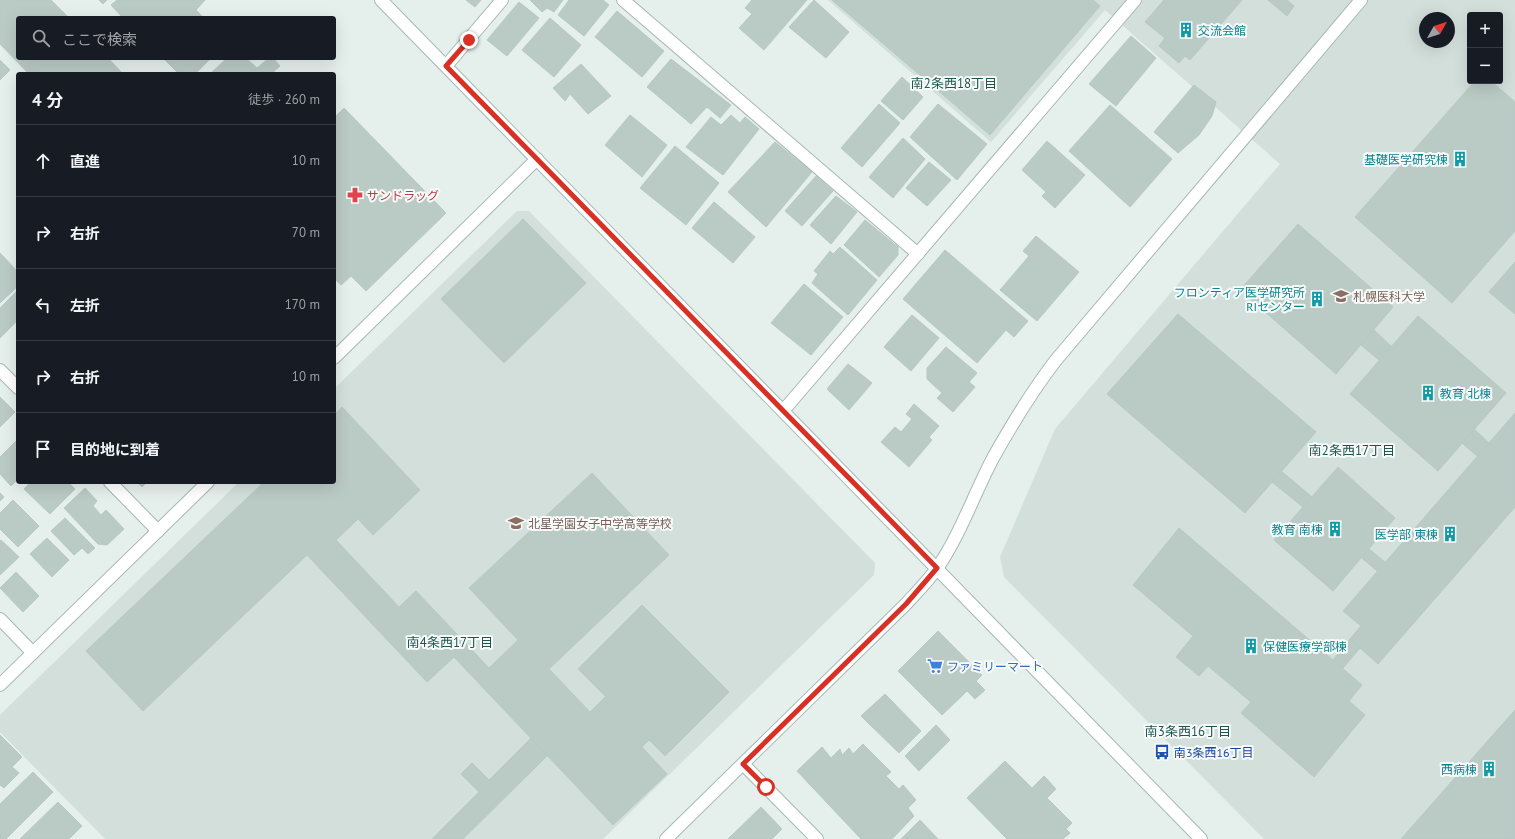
<!DOCTYPE html>
<html lang="ja">
<head>
<meta charset="utf-8">
<style>
  :root { --surface:#171b24; --page:#242831; --text:#f1f3f6; --muted:#9ea1a6; --line:#363941 }
  body { margin:0; font-family:"PT Sans","Noto Sans JP",sans-serif; background:var(--page); color:var(--text) }
  .controls { position:absolute; right:12px; top:12px; display:grid; overflow:hidden; border-radius:4px; box-shadow:0 4px 16px #0002 }
  .controls button { width:36px; height:36px; display:grid; place-items:center; padding:0; border:0; border-bottom:1px solid var(--line); background:var(--surface); color:var(--text); font:20px sans-serif }
  .compass { position:absolute; left:1419px; top:12px; width:36px; height:36px; border-radius:50%; background:var(--surface); box-shadow:0 4px 16px #0002; rotate:51deg }
  .stop { position:absolute; width:12px; height:12px; margin:-9px; border:3px solid #d93025; border-radius:50%; background:#fff }
  .stop.end { background:#d93025; border-color:#fff; box-shadow:0 1px 4px #0008 }
  .list { margin:0; padding:0; list-style:none }
  h2 { display:flex; justify-content:space-between; align-items:center; height:52px; margin:0; padding:0 16px; font-size:17px }
  h2 small { font-size:13px; font-weight:400; color:var(--muted) }
  .list li { display:grid; grid-template-columns:26px 1fr auto; gap:12px; align-items:center; box-sizing:border-box; height:72px; padding:0 16px; border-top:1px solid var(--line) }
  .list b { display:block; font-size:15px; white-space:nowrap }
  .list em { font-size:13px; font-style:normal; color:var(--muted) }
  .icon { flex:none; width:22px; height:22px; fill:none; stroke:currentColor; stroke-width:2; stroke-linecap:round; stroke-linejoin:round }
  .map { position:relative; flex:none; width:1515px; height:839px; overflow:hidden }
  .search { position:absolute; background:var(--surface); box-shadow:0 4px 16px #0002; left:16px; top:16px; width:320px; height:44px; display:flex; align-items:center; gap:10px; box-sizing:border-box; padding:0 14px; border-radius:4px; color:var(--muted); font-size:15px }
  .panel { position:absolute; background:var(--surface); box-shadow:0 4px 16px #0002; left:16px; top:72px; width:320px; height:412px; border-radius:4px }
  .map>svg:first-child { display:block }
  .built { fill:#d3dfdb; fill-rule:evenodd }
  .building { fill:#bacac5; stroke:#b7c9c4 }
  .lines { fill:none; stroke-linecap:round; stroke-linejoin:round }
  .minor-casing { stroke:#a7b8b4; stroke-width:14 }
  .tertiary-casing { stroke:#a7b8b4; stroke-width:14 }
  .minor { stroke:#fff; stroke-width:12 }
  .tertiary { stroke:#fff; stroke-width:12 }
  .route { stroke:#d93025; stroke-width:5 }
  .labels { text-anchor:middle; dominant-baseline:central; stroke-width:4; stroke-linejoin:round; paint-order:stroke }
  .culture-label { font-size:12px; fill:#0d838f; stroke:#f6fbf9; text-anchor:end }
  .health-label { font-size:12px; fill:#be3a42; stroke:#f6fbf9; text-anchor:start }
  .education-label { font-size:12px; fill:#785e54; stroke:#f6fbf9; text-anchor:start }
  .shop-label { font-size:12px; fill:#366cbe; stroke:#f6fbf9; text-anchor:start }
  .transit-label { font-size:12px; fill:#164399; stroke:#f6fbf9; text-anchor:start }
  .neighbourhood-label { font-size:13px; fill:#1e554f; stroke:#f6fbf9 }
</style>
</head>
<body>
<div class="map">
<svg width="1515" height="839" viewBox="0 0 1515 839">
  <rect width="100%" height="100%" fill="#e5efec"/>
  <g class="built">
    <path d="M828,0H1515V839H1264L1004,577L1000,557L1055,429L1280,164L1105,10L991,142ZM1470,15H1500V81H1470ZM1425,18H1449V42H1425Z"/>
    <path d="M517,211H529L875,563L874,575L603,839H105L0,732V715L239,482H334V389Z"/>
  </g>
  <g class="building">
    <path d="M0,0H51L69,18H18V58H108L123,74H29L0,44Z"/>
    <path d="M99,0H107L103,4Z"/>
    <path d="M117,0H205L196,10L204,18H123L111,5Z"/>
    <path d="M466,0H481L475,7Z"/>
    <path d="M530,0H563L554,12L547,8L542,12Z"/>
    <path d="M569,0H603L609,5L584,36L558,15Z"/>
    <path d="M752,0H807L764,50L739,28L752,14L745,8Z"/>
    <path d="M814,0L849,32L826,58L789,27Z"/>
    <path d="M832,0H1093L1100,6L990,135Z"/>
    <path d="M1164,0H1242L1190,60L1185,56L1179,63L1159,46L1165,38L1145,22Z"/>
    <path d="M1268,0H1287L1294,6L1287,16Z"/>
    <path d="M519,2L539,18L507,56L487,40Z"/>
    <path d="M617,11L664,51L642,77L595,37Z"/>
    <path d="M550,18L581,45L554,77L522,50Z"/>
    <path d="M1131,36L1156,58L1116,106L1089,84Z"/>
    <path d="M163,58H211L195,74H179Z"/>
    <path d="M227,58H246L257,68L269,58H273L280,66L271,74H210Z"/>
    <path d="M671,59L731,105L720,118L707,107L691,124L647,87Z"/>
    <path d="M0,60L10,70L0,80Z"/>
    <path d="M581,64L611,96L588,114L570,94L565,101L553,88Z"/>
    <path d="M902,77L923,97L903,120L881,101Z"/>
    <path d="M1475,81H1491L1515,102V231L1452,303L1355,217Z"/>
    <path d="M1194,85L1216,102L1212,116L1199,135L1178,153L1154,132Z"/>
    <path d="M879,104L900,123L862,167L841,148Z"/>
    <path d="M938,104L987,144L957,180L910,137Z"/>
    <path d="M1110,105L1172,159L1130,207L1069,151Z"/>
    <path d="M344,108L446,213L366,291L351,276L341,285L334,278V118Z"/>
    <path d="M630,115L667,145L642,177L605,145Z"/>
    <path d="M731,115L740,123L745,117L759,129L723,175L686,147L711,117L721,125Z"/>
    <path d="M903,138L925,159L893,198L869,177Z"/>
    <path d="M1047,141L1085,175L1055,208L1042,196L1046,192L1022,170Z"/>
    <path d="M775,142L812,172L766,227L728,192Z"/>
    <path d="M675,146L719,183L686,225L640,188Z"/>
    <path d="M929,162L951,180L927,206L906,188Z"/>
    <path d="M816,176L833,191L802,226L785,211Z"/>
    <path d="M836,196L857,212L831,244L810,225Z"/>
    <path d="M714,202L755,237L733,263L692,228Z"/>
    <path d="M523,219L586,283L504,363L441,299Z"/>
    <path d="M865,220L898,247V255L879,277L844,245Z"/>
    <path d="M1298,224L1393,307L1336,374L1240,290Z"/>
    <path d="M1036,236L1079,272L1037,321L1000,290L1029,256L1023,251Z"/>
    <path d="M840,247L877,280L848,315L812,283L818,274L814,271L830,251L833,254Z"/>
    <path d="M945,250L1028,321L1014,337L1006,330L977,363L903,299Z"/>
    <path d="M0,253L18,272V286L0,303Z"/>
    <path d="M1515,262V314L1489,292Z"/>
    <path d="M804,284L843,317L811,355L771,323Z"/>
    <path d="M18,290V320L0,338V308Z"/>
    <path d="M1178,314L1316,432L1245,513L1107,394Z"/>
    <path d="M912,315L939,338L911,371L884,347Z"/>
    <path d="M1418,316L1506,393L1438,471L1350,394Z"/>
    <path d="M1374,330L1391,346L1379,360L1361,345Z"/>
    <path d="M946,347L977,373L969,382L975,387L953,412L937,398L942,393L927,379V368Z"/>
    <path d="M848,364L872,383L849,410L827,389Z"/>
    <path d="M0,397L15,412L0,427Z"/>
    <path d="M914,404L939,426L929,437L932,440L909,467L881,442L895,427L901,432L912,419L906,414Z"/>
    <path d="M342,407L420,490L373,535L358,519L336,540L399,607L416,591L489,668L518,640L469,588L592,473L669,555L549,669L590,712L606,696L649,740L642,747L667,774L613,825L454,657L427,682L307,555L143,711L86,651L264,482H334V415Z"/>
    <path d="M1515,413V507L1378,664L1350,639L1361,626L1343,611Z"/>
    <path d="M1474,429L1489,443L1477,456L1462,443Z"/>
    <path d="M18,439V479L11,486L0,474V457Z"/>
    <path d="M1338,467L1395,518L1333,591L1274,540Z"/>
    <path d="M1281,471L1312,497L1303,507L1272,482Z"/>
    <path d="M31,482H72L70,484L75,489L50,514L24,489Z"/>
    <path d="M137,482H147L142,487Z"/>
    <path d="M85,488L97,501L93,506L101,515L106,510L124,529L107,545L98,544L64,508Z"/>
    <path d="M0,493L4,497L0,501Z"/>
    <path d="M13,500L39,526L18,547L0,529V513Z"/>
    <path d="M65,518L95,548L88,554L82,548L74,555L51,531Z"/>
    <path d="M1179,528L1362,685L1349,701L1365,715L1314,777L1241,713L1251,702L1208,666L1199,676L1176,657L1193,636L1133,585Z"/>
    <path d="M47,538L69,560L52,577L30,554Z"/>
    <path d="M1,540L19,557L0,575V541Z"/>
    <path d="M1369,549L1385,562L1377,571L1362,558Z"/>
    <path d="M16,572L39,596L23,612L0,588Z"/>
    <path d="M642,605L729,692L665,756L578,669Z"/>
    <path d="M938,631L982,675L976,681L985,690L975,699L967,691L942,715L898,671Z"/>
    <path d="M1350,639L1360,648L1343,668L1333,660Z"/>
    <path d="M885,694L921,731L899,753L861,716Z"/>
    <path d="M1515,710V827L1505,839H1401Z"/>
    <path d="M936,725L950,740L919,771L905,756Z"/>
    <path d="M0,735L22,757L12,767L19,773L4,788L0,785Z"/>
    <path d="M531,738L547,756L463,839H432L479,792L461,774L472,763L489,780Z"/>
    <path d="M863,744L891,772L886,776L899,789L903,785L916,800L908,808L914,816L892,839H861L797,771L822,747L831,758L840,749L842,755L849,748L853,754Z"/>
    <path d="M1005,761L1032,788L1044,776L1056,789L1047,798L1072,823L1066,829L1070,833L1063,839H1007L967,798Z"/>
    <path d="M33,772L53,792L6,839H0V804Z"/>
    <path d="M58,802L82,826L69,839H20Z"/>
    <path d="M761,807L782,829L772,839H728Z"/>
    <path d="M920,820L938,839H901Z"/>
    <path d="M1515,827V839H1505Z"/>
  </g>
  <g class="lines">
    <defs>
      <g id="minor">
        <path d="M623,0L918,254"/>
        <path d="M446,66L502,0"/>
        <path d="M334,358L537,159"/>
        <path d="M0,370L18,388"/>
        <path d="M783,411L1135,0"/>
        <path d="M110,482L158,531"/>
        <path d="M0,619L33,653"/>
        <path d="M0,685L208,482"/>
        <path d="M743,764L817,839"/>
      </g>
      <g id="tertiary">
        <path d="M381,0L1201,839"/>
        <path d="M666,839L906,604C917,592 929,580 938,567C961,533 974,494 993,458C1012,424 1032,391 1056,360L1361,0"/>
      </g>
    </defs>
    <use href="#minor" class="minor-casing"/>
    <use href="#tertiary" class="tertiary-casing"/>
    <use href="#minor" class="minor"/>
    <use href="#tertiary" class="tertiary"/>
  </g>
  <g class="lines">
    <path class="route" d="M469,40L446,66L937,568L906,604L743,764L766,787"/>
  </g>
  <defs>
    <symbol id="building-bare" viewBox="-9 -9 18 18"><path d="M-4-6H4V6H1V3H-1V6H-4ZM-2.5-4.3h1.7v1.8h-1.7ZM.8-4.3h1.7v1.8H.8ZM-2.5-1h1.7V.8h-1.7ZM.8-1h1.7V.8H.8Z" fill="#0f9aa8" stroke="#f6fbf9" stroke-width="2.5" paint-order="stroke"/></symbol>
    <symbol id="pharmacy-bare" viewBox="-9 -9 18 18"><path d="M-2-6h4v4h4v4h-4v4h-4v-4h-4v-4h4Z" fill="#e0444e" stroke="#f6fbf9" stroke-width="2.5" paint-order="stroke"/></symbol>
    <symbol id="university-bare" viewBox="-9 -9 18 18"><path d="M0-5L7-2L0 1L-7-2ZM-4 1L0 2.5L4 1V4Q0 6-4 4Z" fill="#8d6e63" stroke="#f6fbf9" stroke-width="2.5" paint-order="stroke"/></symbol>
    <symbol id="school-bare" viewBox="-9 -9 18 18"><path d="M0-5L7-2L0 1L-7-2ZM-4 1L0 2.5L4 1V4Q0 6-4 4Z" fill="#8d6e63" stroke="#f6fbf9" stroke-width="2.5" paint-order="stroke"/></symbol>
    <symbol id="supermarket-bare" viewBox="-9 -9 18 18"><path d="M-6-5.5h2.5l.6 2H6L4.5 2H-2.5L-4.4-4H-6ZM-1.5 3.2a1.3 1.3 0 1 0 .1 0ZM3 3.2a1.3 1.3 0 1 0 .1 0Z" fill="#3f7fe0" stroke="#f6fbf9" stroke-width="2.5" paint-order="stroke"/></symbol>
    <symbol id="bus-bare" viewBox="-9 -9 18 18"><path d="M-5-6H5V4H4V6H2V4H-2V6H-4V4H-5ZM-3.5-4V0h7V-4ZM-3.5 1.2v1.5H-2V1.2ZM2 1.2v1.5H3.5V1.2Z" fill="#1a4fb4" stroke="#f6fbf9" stroke-width="2.5" paint-order="stroke"/></symbol>
  </defs>
  <g fill-rule="evenodd">
    <use href="#building-bare" x="1175" y="19" width="22" height="22"/>
    <use href="#building-bare" x="1449" y="148" width="22" height="22"/>
    <use href="#pharmacy-bare" x="344" y="184" width="22" height="22"/>
    <use href="#university-bare" x="1330" y="285" width="22" height="22"/>
    <use href="#building-bare" x="1306" y="288" width="22" height="22"/>
    <use href="#building-bare" x="1417" y="382" width="22" height="22"/>
    <use href="#school-bare" x="505" y="512" width="22" height="22"/>
    <use href="#building-bare" x="1324" y="518" width="22" height="22"/>
    <use href="#building-bare" x="1439" y="523" width="22" height="22"/>
    <use href="#building-bare" x="1240" y="635" width="22" height="22"/>
    <use href="#supermarket-bare" x="924" y="655" width="22" height="22"/>
    <use href="#bus-bare" x="1151" y="741" width="22" height="22"/>
    <use href="#building-bare" x="1478" y="758" width="22" height="22"/>
  </g>
  <g class="labels">
    <g class="culture-label">
      <text x="1198" y="30" text-anchor="start">交流会館</text>
      <text x="1448" y="159">基礎医学研究棟</text>
      <text x="1305" y="292">フロンティア医学研究所<tspan x="1305" dy="14">RIセンター</tspan></text>
      <text x="1440" y="393" text-anchor="start">教育 北棟</text>
      <text x="1323" y="529">教育 南棟</text>
      <text x="1438" y="534">医学部 東棟</text>
      <text x="1263" y="646" text-anchor="start">保健医療学部棟</text>
      <text x="1477" y="769">西病棟</text>
    </g>
    <g class="health-label">
      <text x="367" y="195">サンドラッグ</text>
    </g>
    <g class="education-label">
      <text x="1353" y="296">札幌医科大学</text>
      <text x="528" y="523">北星学園女子中学高等学校</text>
    </g>
    <g class="shop-label">
      <text x="947" y="666">ファミリーマート</text>
    </g>
    <g class="transit-label">
      <text x="1174" y="752">南3条西16丁目</text>
    </g>
    <g class="neighbourhood-label">
      <text x="954" y="83">南2条西18丁目</text>
      <text x="1352" y="450">南2条西17丁目</text>
      <text x="450" y="642">南4条西17丁目</text>
      <text x="1188" y="731">南3条西16丁目</text>
    </g>
  </g>
</svg>
<div class="controls">
<button>+</button>
<button>−</button>
</div>
<svg class="compass" viewBox="-18 -18 36 36"><path d="M0-13l5 13h-10z" fill="#e53935"/><path d="M0 13l5-13h-10z" fill="#9ea1a6"/></svg>
<div class="stop" style="left:766px;top:787px"></div>
<div class="stop end" style="left:469px;top:40px"></div>
<div class="search"><svg class="icon" aria-label="search" viewBox="0 0 24 24"><circle cx="10" cy="10" r="6"/><path d="M15 15l6 6"/></svg>ここで検索</div>
<section class="panel">
<h2>4 分<small>徒歩 · 260 m</small></h2>
<ul class="list">
<li><svg class="icon" aria-label="ahead" viewBox="0 0 24 24"><path d="M12 20V5M6 11l6-6 6 6"/></svg><div><b>直進</b></div><em>10 m</em></li>
<li><svg class="icon" aria-label="right" viewBox="0 0 24 24"><path d="M7 20v-9h11M14 6l5 5-5 5"/></svg><div><b>右折</b></div><em>70 m</em></li>
<li><svg class="icon" aria-label="left" viewBox="0 0 24 24"><path d="M17 20v-9H6M10 6l-5 5 5 5"/></svg><div><b>左折</b></div><em>170 m</em></li>
<li><svg class="icon" aria-label="right" viewBox="0 0 24 24"><path d="M7 20v-9h11M14 6l5 5-5 5"/></svg><div><b>右折</b></div><em>10 m</em></li>
<li><svg class="icon" aria-label="arrive" viewBox="0 0 24 24"><path d="M6 21V4h12l-3 4 3 4H6"/></svg><div><b>目的地に到着</b></div></li>
</ul>
</section>
</div>
</body>
</html>
